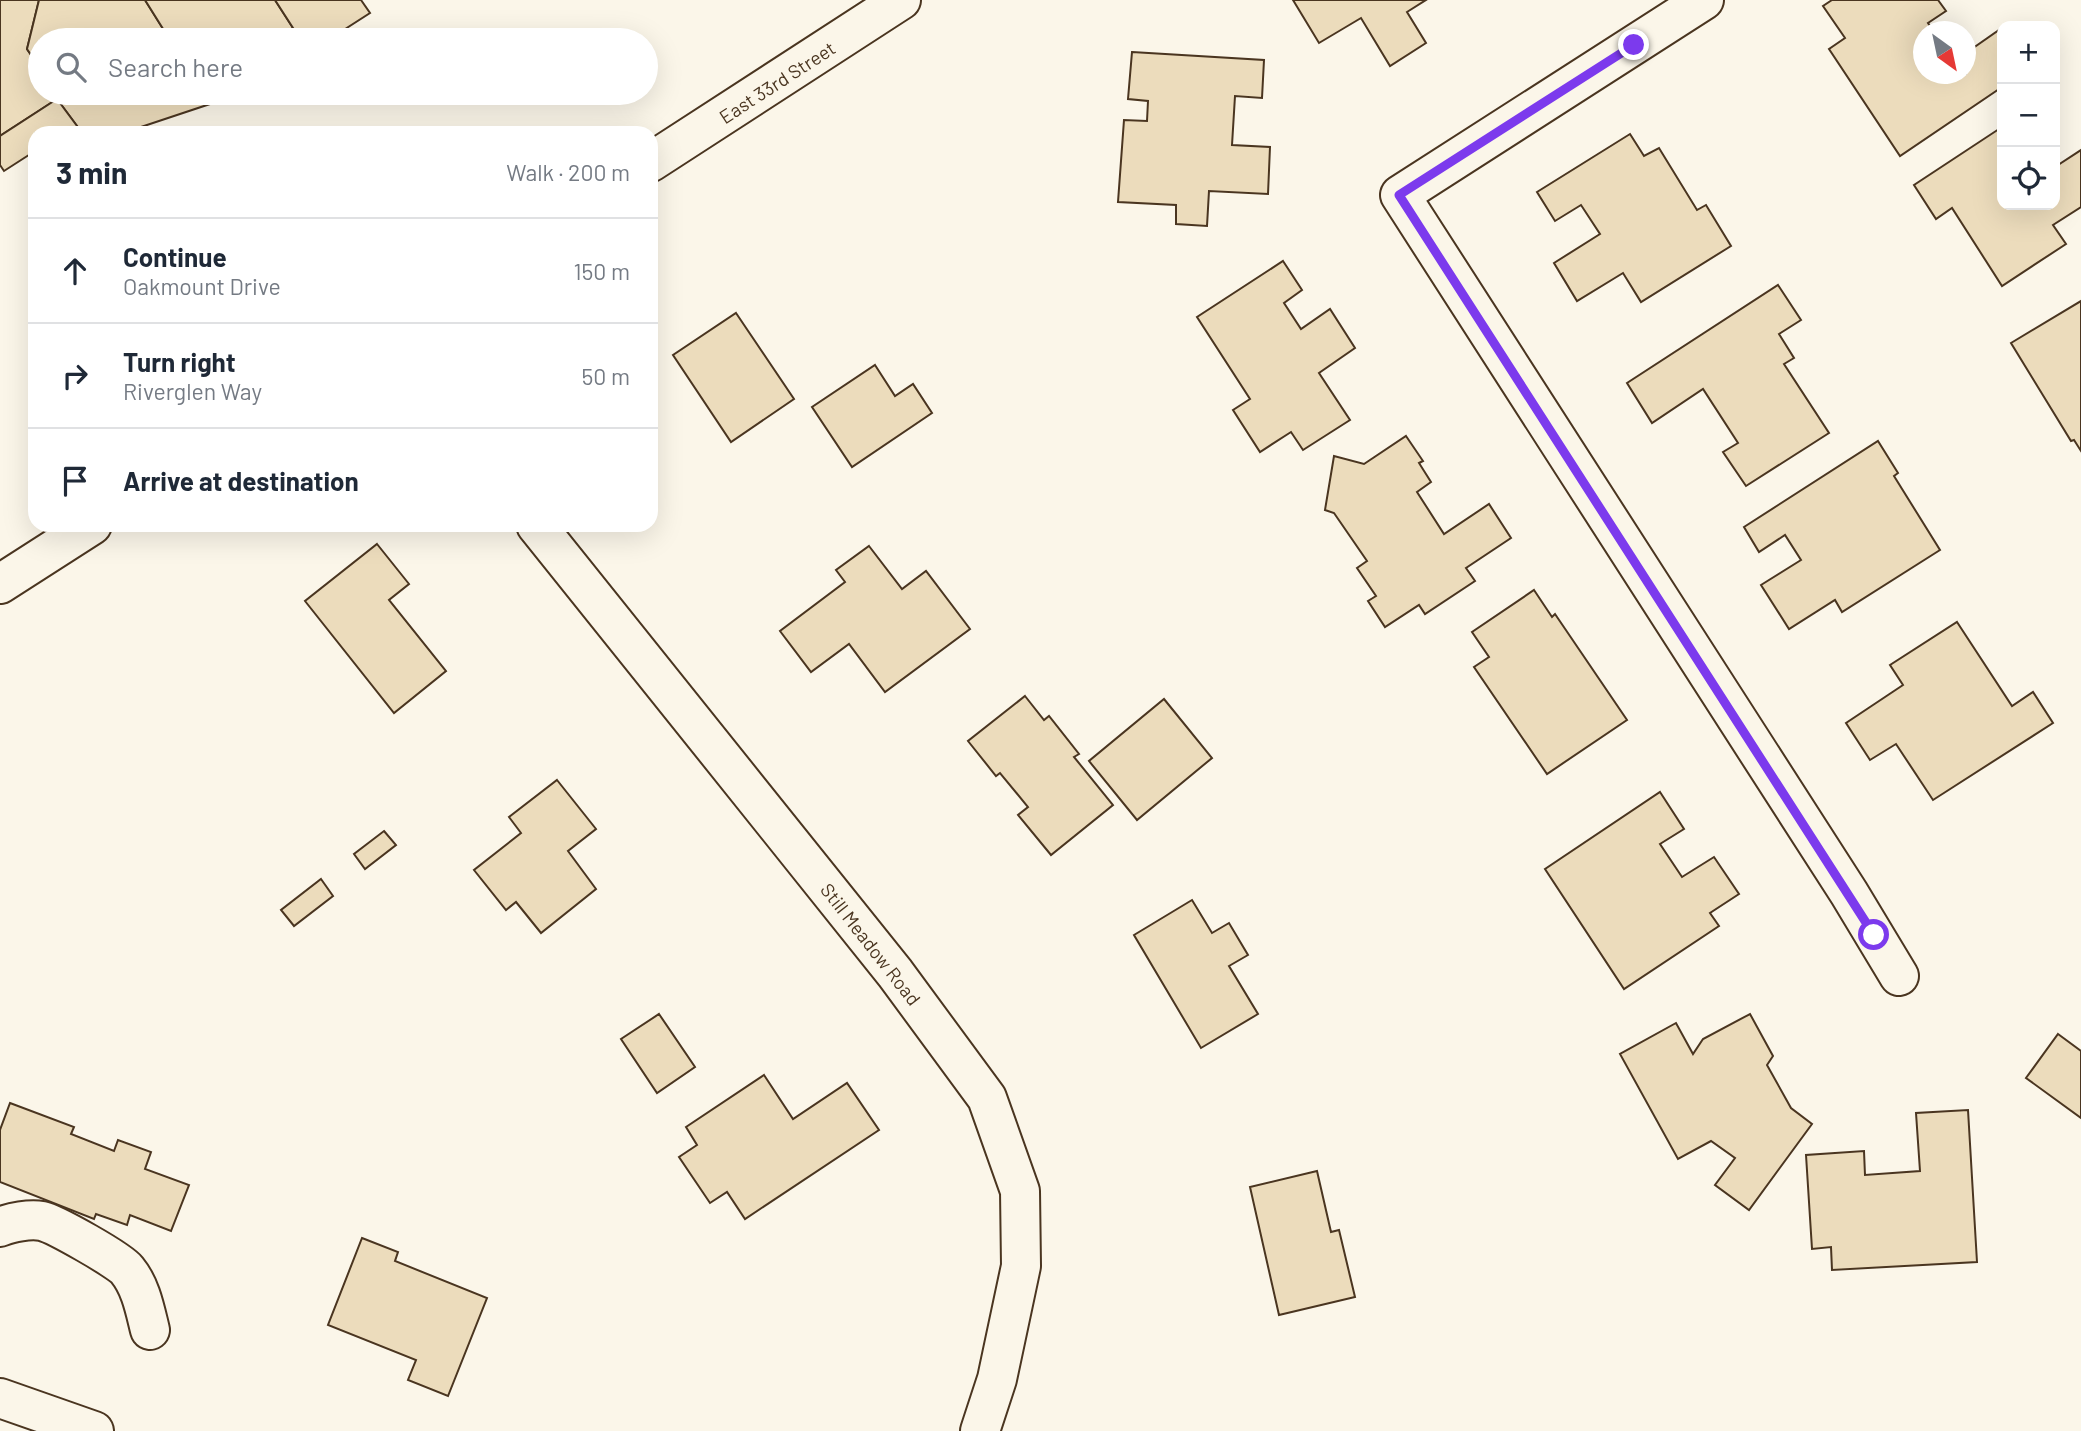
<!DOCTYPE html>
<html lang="en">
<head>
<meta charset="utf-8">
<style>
  :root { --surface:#fff; --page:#f2f2f3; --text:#1f2937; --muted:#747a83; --line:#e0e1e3 }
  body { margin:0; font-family:Barlow,sans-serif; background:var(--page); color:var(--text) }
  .controls { position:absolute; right:21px; top:21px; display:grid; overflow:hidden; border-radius:14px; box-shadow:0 7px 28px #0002 }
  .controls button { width:63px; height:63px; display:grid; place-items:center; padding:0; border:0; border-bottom:2px solid var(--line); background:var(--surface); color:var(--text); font:35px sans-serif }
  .compass { position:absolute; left:1913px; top:21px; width:63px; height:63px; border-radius:50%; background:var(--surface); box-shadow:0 7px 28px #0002; rotate:147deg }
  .stop { position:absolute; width:21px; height:21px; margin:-16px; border:5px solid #7c3aed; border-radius:50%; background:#fff }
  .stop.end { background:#7c3aed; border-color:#fff; box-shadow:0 2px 7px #0008 }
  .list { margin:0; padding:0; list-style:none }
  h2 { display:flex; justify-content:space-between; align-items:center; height:91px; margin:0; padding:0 28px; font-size:30px }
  h2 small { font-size:23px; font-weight:400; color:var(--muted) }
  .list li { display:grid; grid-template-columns:46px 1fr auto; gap:21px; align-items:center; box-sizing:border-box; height:105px; padding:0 28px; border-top:2px solid var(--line) }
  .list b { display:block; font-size:26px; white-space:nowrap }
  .list p { margin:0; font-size:23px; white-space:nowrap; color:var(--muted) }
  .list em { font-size:23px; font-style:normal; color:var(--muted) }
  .icon { flex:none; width:38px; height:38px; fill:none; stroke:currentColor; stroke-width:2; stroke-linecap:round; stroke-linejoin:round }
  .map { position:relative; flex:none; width:2081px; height:1431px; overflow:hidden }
  .search { position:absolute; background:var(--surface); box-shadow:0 7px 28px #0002; left:28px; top:28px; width:630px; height:77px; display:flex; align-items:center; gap:18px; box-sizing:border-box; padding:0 24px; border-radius:38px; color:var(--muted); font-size:26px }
  .panel { position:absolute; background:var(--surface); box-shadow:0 7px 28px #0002; left:28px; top:126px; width:630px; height:406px; border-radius:21px }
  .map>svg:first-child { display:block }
  .building { fill:#ecdcbc; stroke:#4a3520; stroke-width:2 }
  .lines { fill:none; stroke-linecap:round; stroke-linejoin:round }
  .minor-casing { stroke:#4a3520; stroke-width:42 }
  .minor { stroke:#fbf6e9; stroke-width:38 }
  .route { stroke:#7c3aed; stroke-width:9 }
  .labels { text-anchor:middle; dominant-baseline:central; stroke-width:5; stroke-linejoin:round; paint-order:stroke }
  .street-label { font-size:19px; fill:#4a3520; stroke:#fbf6e9 }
</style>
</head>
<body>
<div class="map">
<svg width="2081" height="1431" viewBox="0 0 2081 1431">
  <rect width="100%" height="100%" fill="#fbf6e9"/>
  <g class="building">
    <path d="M0,0H39L27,49L40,68V93H57L60,97L0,136Z"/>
    <path d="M39,0H145L170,40H40V68L27,49Z"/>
    <path d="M145,0H275L293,28L274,40H170Z"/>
    <path d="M275,0H361L370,13L328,40H274L293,28Z"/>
    <path d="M1293,0H1426L1407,12L1426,43L1390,66L1361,18L1319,43Z"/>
    <path d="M1832,0H1938L1946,11L1928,23L1934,32H1924V74H1966V53L1999,30L2002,35V87L1900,156L1829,49L1845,38L1823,6Z"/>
    <path d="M1132,52L1264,60L1262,98L1235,96L1232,145L1270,147L1268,194L1209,191L1207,226L1176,224V205L1118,202L1124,120L1147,121L1148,101L1128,99Z"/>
    <path d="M57,93H232L219,101L123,133H67L77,126L57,99L60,97Z"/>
    <path d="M57,99L77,126L67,133H35V151L4,171L0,165V136Z"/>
    <path d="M2002,127V205H2055V167L2081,150V207L2053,225L2066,244L2002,286L1952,208L1936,219L1914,185Z"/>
    <path d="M1630,134L1644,156L1659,148L1697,210L1706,205L1731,246L1641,302L1623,273L1577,301L1554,263L1600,234L1581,205L1555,221L1537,192Z"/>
    <path d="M1283,261L1302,290L1284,303L1301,329L1330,309L1355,348L1319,373L1350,420L1303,450L1291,432L1260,452L1233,410L1250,399L1197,317Z"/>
    <path d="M1778,285L1801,320L1779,334L1794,358L1784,364L1829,433L1746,486L1723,452L1738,443L1703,389L1652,423L1627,383Z"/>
    <path d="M2081,301V451L2074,440L2071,441L2011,343Z"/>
    <path d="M736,313L794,399L731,442L673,355Z"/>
    <path d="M875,365L895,396L913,384L932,413L852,467L812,407Z"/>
    <path d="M1406,436L1423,461L1419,463L1431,482L1417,492L1444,534L1489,504L1511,538L1466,568L1475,581L1425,614L1419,605L1385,627L1368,601L1376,596L1357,568L1367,561L1334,513L1325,510L1334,456L1364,464Z"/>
    <path d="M1878,441L1898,473L1894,476L1940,550L1842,612L1835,600L1789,629L1761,585L1801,560L1785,535L1759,552L1744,527Z"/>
    <path d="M377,544L409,584L389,600L446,671L394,713L305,601Z"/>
    <path d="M869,546L902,589L926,571L970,629L885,692L849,644L811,672L780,631L845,582L836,570Z"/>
    <path d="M1534,590L1552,617L1555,614L1627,720L1547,774L1474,667L1489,657L1472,632Z"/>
    <path d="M1957,622L2012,706L2033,692L2053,723L1933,800L1896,744L1870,760L1846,723L1903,685L1890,665Z"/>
    <path d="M1025,696L1044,720L1049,716L1079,754L1074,757L1113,805L1051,855L1018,815L1028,807L1000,773L996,776L968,741Z"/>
    <path d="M1164,699L1212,758L1137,820L1089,761Z"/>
    <path d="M557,780L596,829L568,851L596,889L541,933L516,902L506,910L474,870L521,833L509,817Z"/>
    <path d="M1660,792L1684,829L1660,844L1682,877L1714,857L1739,894L1710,913L1719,926L1624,989L1545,869Z"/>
    <path d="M384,831L396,845L365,869L354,854Z"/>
    <path d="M321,879L333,896L294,926L281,910Z"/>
    <path d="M1192,900L1212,933L1229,923L1248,955L1229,966L1258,1014L1201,1048L1134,935Z"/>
    <path d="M659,1014L695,1067L657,1093L621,1039Z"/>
    <path d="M1750,1014L1773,1056L1767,1065L1791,1108L1812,1124L1749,1210L1715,1185L1735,1158L1711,1141L1678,1159L1620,1054L1676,1023L1693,1054L1703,1039Z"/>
    <path d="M2058,1034L2081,1051V1118L2026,1078Z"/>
    <path d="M764,1075L793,1119L847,1083L879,1130L745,1219L727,1192L710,1203L679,1157L697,1145L686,1127Z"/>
    <path d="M10,1103L74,1127L71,1134L114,1151L118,1140L151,1152L145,1169L189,1185L171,1231L130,1215L127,1225L96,1214L94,1219L0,1182V1130Z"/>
    <path d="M1968,1110L1977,1262L1832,1270L1831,1247L1812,1249L1806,1155L1864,1151L1865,1175L1920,1171L1916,1113Z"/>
    <path d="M1317,1171L1331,1232L1339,1230L1355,1297L1279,1315L1250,1187Z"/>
    <path d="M362,1238L398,1252L395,1261L487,1298L448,1396L408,1380L416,1360L328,1325Z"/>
  </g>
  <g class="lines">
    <defs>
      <g id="minor">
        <path d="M1704,0L1400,195L1849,893L1899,976"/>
        <path d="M651,162L901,0"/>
        <path d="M536,525L895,973L987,1098L1020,1191L1021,1266L997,1379L980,1431"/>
        <path d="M0,584L92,525"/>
        <path d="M0,1227C11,1222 30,1219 42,1221C55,1224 119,1260 127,1270C141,1287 145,1310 150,1330"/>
        <path d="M0,1398L94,1431"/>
      </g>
    </defs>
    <use href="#minor" class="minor-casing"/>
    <use href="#minor" class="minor"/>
  </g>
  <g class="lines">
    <path class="route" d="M1634,45L1399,195L1874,935"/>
  </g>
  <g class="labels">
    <g class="street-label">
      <text transform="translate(777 82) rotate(-33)">East 33rd Street</text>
      <text transform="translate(871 944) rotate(52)">Still Meadow Road</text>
    </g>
  </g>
</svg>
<div class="controls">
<button>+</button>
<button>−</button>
<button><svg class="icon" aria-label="locate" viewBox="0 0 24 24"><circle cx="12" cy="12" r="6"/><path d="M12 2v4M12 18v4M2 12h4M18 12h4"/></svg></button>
</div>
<svg class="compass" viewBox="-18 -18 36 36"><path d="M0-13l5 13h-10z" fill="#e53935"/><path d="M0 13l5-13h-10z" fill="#747a83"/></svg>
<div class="stop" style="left:1874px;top:935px"></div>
<div class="stop end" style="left:1634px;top:45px"></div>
<div class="search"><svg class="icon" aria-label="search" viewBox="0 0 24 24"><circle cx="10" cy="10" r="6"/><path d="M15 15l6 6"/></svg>Search here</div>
<section class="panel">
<h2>3 min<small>Walk · 200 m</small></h2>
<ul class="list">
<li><svg class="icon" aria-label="ahead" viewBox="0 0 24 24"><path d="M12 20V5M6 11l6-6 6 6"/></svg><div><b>Continue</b><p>Oakmount Drive</p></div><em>150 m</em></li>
<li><svg class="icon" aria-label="right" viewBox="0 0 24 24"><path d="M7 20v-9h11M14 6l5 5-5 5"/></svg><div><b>Turn right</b><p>Riverglen Way</p></div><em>50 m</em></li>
<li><svg class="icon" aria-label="arrive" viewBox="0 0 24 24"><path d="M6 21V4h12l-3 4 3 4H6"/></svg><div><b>Arrive at destination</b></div></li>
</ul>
</section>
</div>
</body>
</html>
